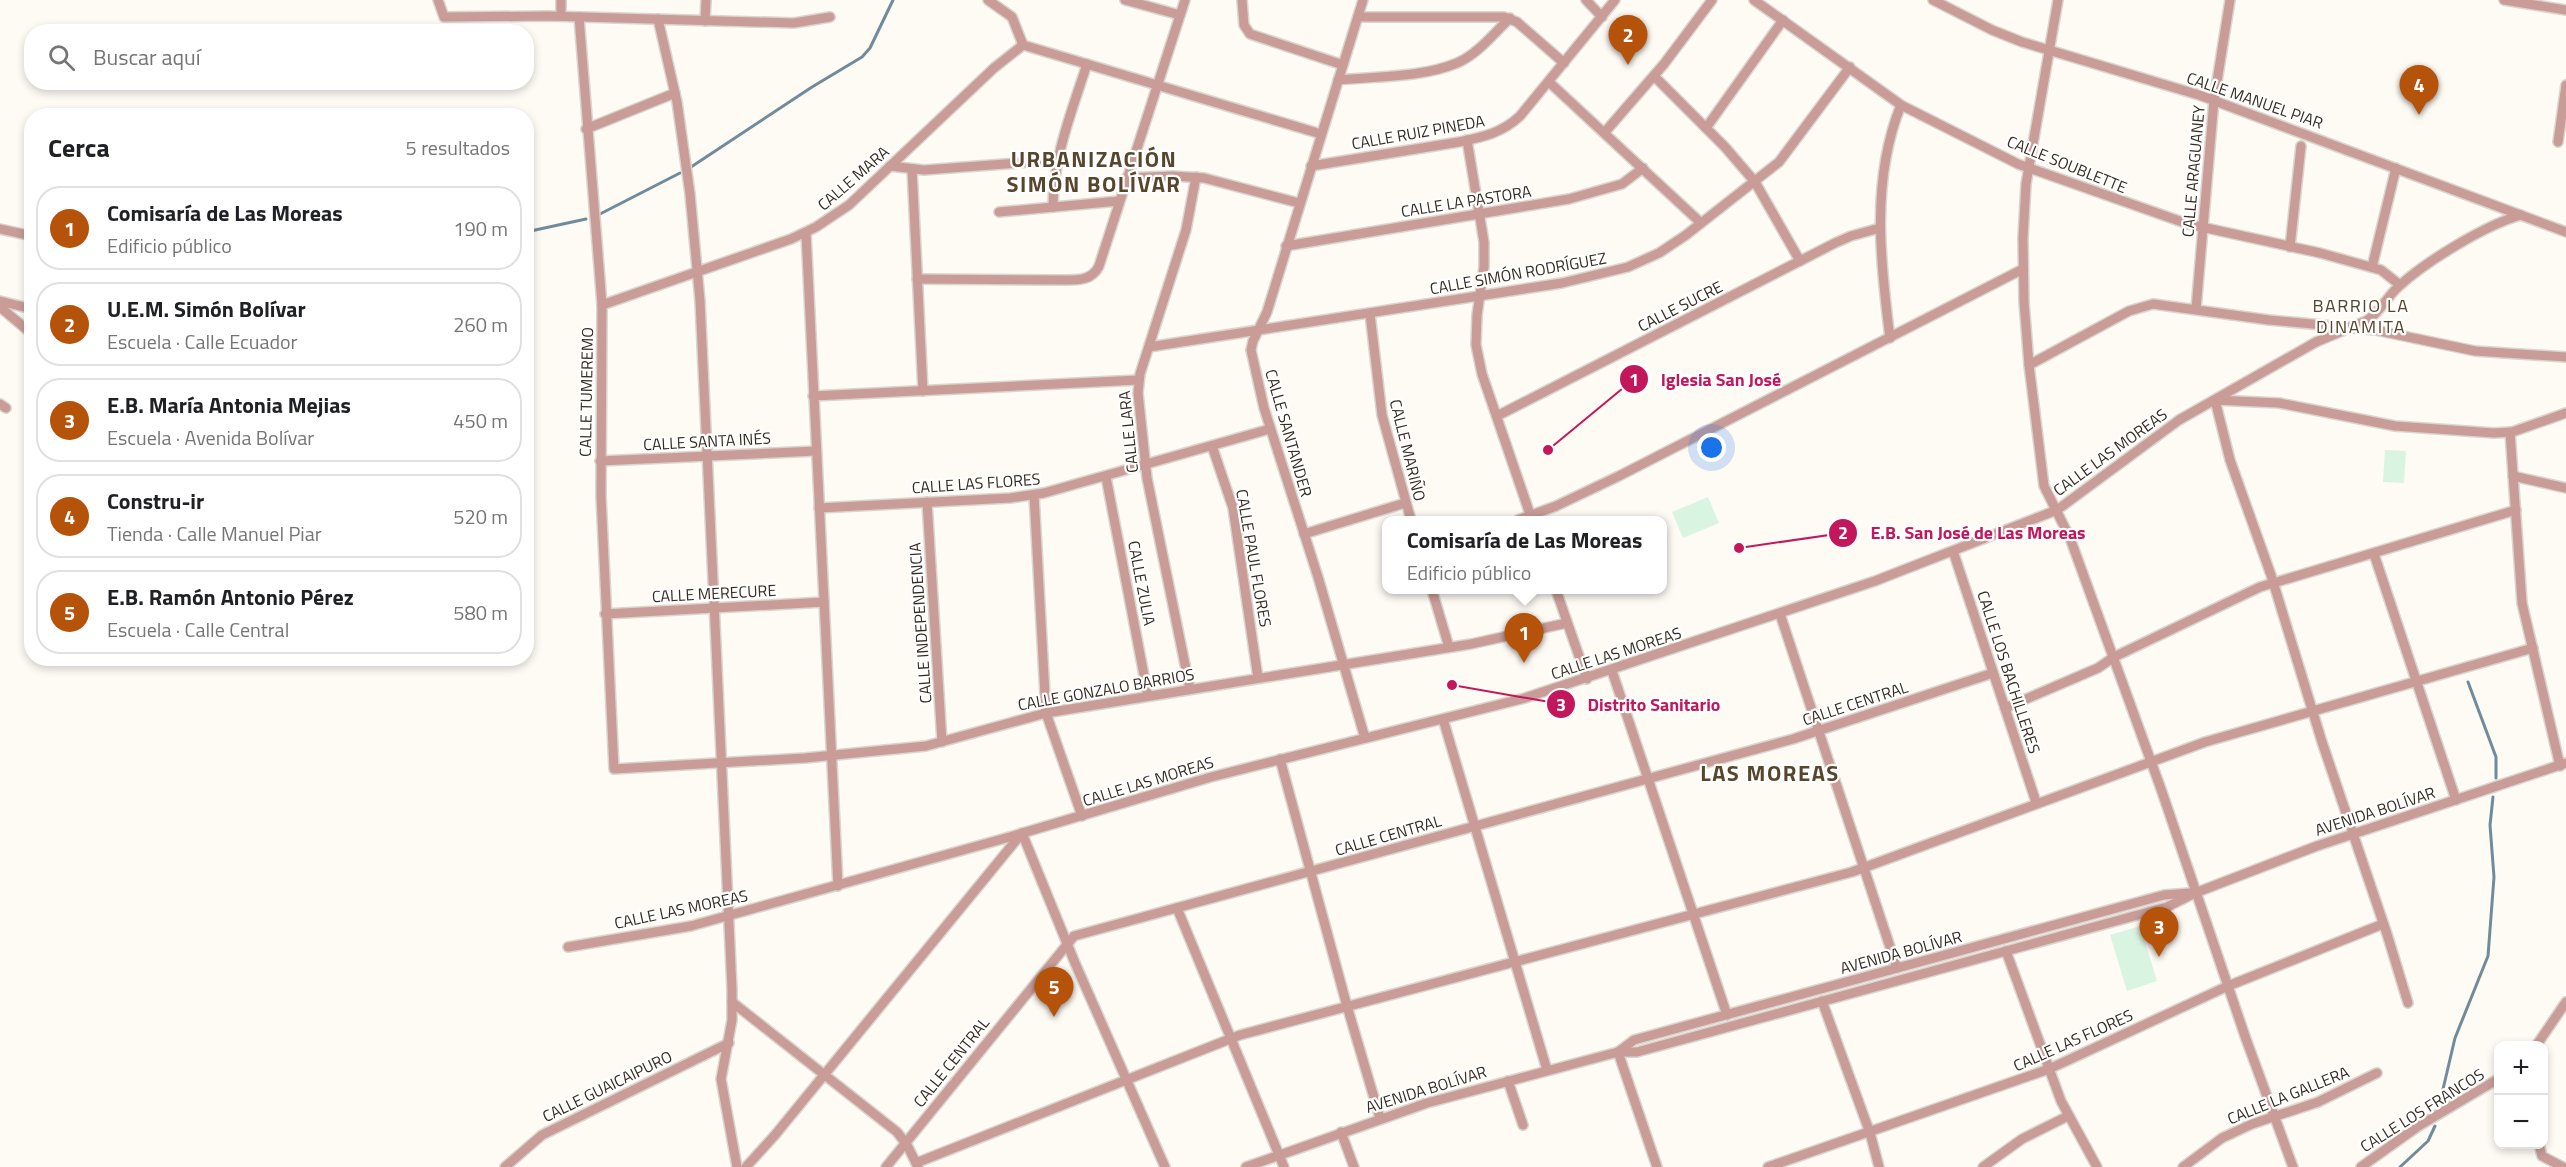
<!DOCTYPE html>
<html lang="es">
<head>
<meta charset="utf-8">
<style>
  :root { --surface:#fff; --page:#f6f6f6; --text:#202124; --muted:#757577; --line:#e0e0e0; --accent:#b45309 }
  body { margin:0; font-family:"Titillium Web",sans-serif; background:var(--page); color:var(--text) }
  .controls { position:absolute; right:18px; bottom:18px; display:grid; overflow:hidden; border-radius:12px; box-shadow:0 3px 9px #0003 }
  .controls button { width:54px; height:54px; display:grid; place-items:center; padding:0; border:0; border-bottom:2px solid var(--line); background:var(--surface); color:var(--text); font:30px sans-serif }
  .you { position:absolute; left:1712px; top:448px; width:21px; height:21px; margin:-15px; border:4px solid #fff; border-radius:50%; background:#1a73e8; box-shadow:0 0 0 9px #1a73e833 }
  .badge { display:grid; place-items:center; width:39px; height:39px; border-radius:50%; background:var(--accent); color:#fff; font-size:20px; font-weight:700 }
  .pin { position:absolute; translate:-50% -50px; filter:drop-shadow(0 2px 3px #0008) }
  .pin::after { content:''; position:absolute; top:32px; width:21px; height:18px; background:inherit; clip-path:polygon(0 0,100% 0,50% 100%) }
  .popup { position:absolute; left:1382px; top:516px; width:285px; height:78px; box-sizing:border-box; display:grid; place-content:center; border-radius:12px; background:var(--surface); filter:drop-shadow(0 2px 4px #0005); font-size:20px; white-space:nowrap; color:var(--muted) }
  .popup b { font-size:22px; color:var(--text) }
  .popup::after { content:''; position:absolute; left:50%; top:100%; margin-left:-12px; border:12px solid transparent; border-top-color:var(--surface) }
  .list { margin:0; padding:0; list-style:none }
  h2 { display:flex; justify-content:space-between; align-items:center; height:78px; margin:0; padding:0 24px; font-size:26px }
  h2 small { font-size:20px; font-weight:400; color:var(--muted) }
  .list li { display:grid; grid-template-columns:39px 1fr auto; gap:18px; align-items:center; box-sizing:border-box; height:84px; margin:0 12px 12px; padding:0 12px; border:2px solid var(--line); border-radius:24px }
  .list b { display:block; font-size:22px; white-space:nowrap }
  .list p { margin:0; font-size:20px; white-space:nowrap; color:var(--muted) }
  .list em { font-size:20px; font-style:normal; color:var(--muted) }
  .icon { flex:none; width:33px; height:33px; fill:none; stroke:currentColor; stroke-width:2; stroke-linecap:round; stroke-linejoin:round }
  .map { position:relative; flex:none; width:2566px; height:1167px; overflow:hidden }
  .search { position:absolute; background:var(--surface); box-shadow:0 3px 9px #0003; left:24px; top:24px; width:510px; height:66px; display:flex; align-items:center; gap:15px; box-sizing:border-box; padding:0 21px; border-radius:24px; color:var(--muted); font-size:22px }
  .panel { position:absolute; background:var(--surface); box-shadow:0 3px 9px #0003; left:24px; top:108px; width:510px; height:558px; border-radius:24px }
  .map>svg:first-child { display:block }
  .green { fill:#d9f5e2 }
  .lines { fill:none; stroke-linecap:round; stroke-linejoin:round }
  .stream { stroke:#728b9c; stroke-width:3 }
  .minor-casing { stroke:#dad5ce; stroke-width:12 }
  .minor { stroke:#c99c98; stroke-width:9 }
  .labels { text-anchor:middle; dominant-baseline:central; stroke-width:4.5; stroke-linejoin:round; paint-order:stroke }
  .street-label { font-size:16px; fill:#352d21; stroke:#fff }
  .neighbourhood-label { font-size:18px; letter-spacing:1.5px; fill:#58462c; stroke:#fff }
  .district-label { font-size:22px; font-weight:bold; letter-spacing:1.5px; fill:#58462c; stroke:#fff }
  .leader { fill:none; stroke:#c2185b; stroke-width:2 }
  .callout-dot { fill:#c2185b; stroke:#fff; stroke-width:2 }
  .mark-label { font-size:18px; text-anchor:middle; font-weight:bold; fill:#fff }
  .callout-label { font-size:18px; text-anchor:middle; font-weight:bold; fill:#c2185b; stroke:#fff; stroke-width:4.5; stroke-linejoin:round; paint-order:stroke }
</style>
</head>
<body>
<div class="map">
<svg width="2566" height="1167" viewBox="0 0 2566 1167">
  <rect width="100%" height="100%" fill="#fefaf4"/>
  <g class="green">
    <path d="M2385,450L2406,451L2404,483L2383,482Z"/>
    <path d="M1708,497L1719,523L1683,538L1672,512Z"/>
    <path d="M2140,926L2157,981L2127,991L2110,935Z"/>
  </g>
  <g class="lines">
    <g class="stream">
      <path d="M691,167L812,87L862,57L870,48L893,0"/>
      <path d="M600,214L680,173"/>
      <path d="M526,232L586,219"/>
      <path d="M2468,682L2496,757V778"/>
      <path d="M2440,1102L2455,1038L2488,956L2494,877L2490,825L2493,797"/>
      <path d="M2400,1167L2428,1141L2435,1126"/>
    </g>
    <defs>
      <g id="minor">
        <path d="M438,0L444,17L548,16L794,23L830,17"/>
        <path d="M988,0L1012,17L1023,45"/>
        <path d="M1125,0L1180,15"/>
        <path d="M1242,0L1244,25L1250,34L1343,65"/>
        <path d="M1363,0L1267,312L1253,341L1251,350L1264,408L1318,577L1365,738"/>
        <path d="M1586,0L1602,17"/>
        <path d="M1754,0L1901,105L2018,164L2188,224L2320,253L2381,270L2400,285"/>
        <path d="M1933,0L1992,30L2022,42L2199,95L2566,232"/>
        <path d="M2058,0L2026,184L2023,238L2024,302L2029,365L2044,486L2070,538L2161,789L2246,1039L2293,1167"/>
        <path d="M2504,0L2566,10"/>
        <path d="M561,16V0"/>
        <path d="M579,17L602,305L601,496L614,769L805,758L926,746L1046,713L1471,644L1567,623"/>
        <path d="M1358,17H1504L1517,22L1564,63"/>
        <path d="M658,19L677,102L690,194L700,301L732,989V1020L721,1079L737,1167"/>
        <path d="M705,21L706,0"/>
        <path d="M1023,45L1321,134"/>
        <path d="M1654,76L1725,147L1755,182L1800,261"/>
        <path d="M1338,80C1376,76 1421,78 1457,63C1478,54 1494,33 1510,18"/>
        <path d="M1549,82L1701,223"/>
        <path d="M1706,128L1783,20"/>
        <path d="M586,129L675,93"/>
        <path d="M1605,132L1664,64L1712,0"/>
        <path d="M1467,140L1484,242V267L1477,315L1476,345L1482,374L1532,520"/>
        <path d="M2558,142L2566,85"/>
        <path d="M890,166L924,170L1057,160"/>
        <path d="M1311,166L1459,142C1483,137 1502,133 1520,116L1615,0"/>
        <path d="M912,169L923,391"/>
        <path d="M1126,178L1173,176L1204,178L1299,203"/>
        <path d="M1053,207C1053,157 1072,111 1087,64"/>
        <path d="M999,212L1119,201"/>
        <path d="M0,229L32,236"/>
        <path d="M806,233L838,886"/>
        <path d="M1286,246L1569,199L1622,184L1643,168"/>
        <path d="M2290,247L2301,146"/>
        <path d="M2372,267L2396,168"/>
        <path d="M917,279L1063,280C1077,280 1092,281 1099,266L1185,0"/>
        <path d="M0,301L32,309"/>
        <path d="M602,305L791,239L816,227L849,205L994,68L1023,45"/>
        <path d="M0,307L32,334"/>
        <path d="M2196,309L2214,100L2230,0"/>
        <path d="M1370,314L1382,415L1411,520"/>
        <path d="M1890,338C1880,260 1871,179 1901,105"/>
        <path d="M1149,347L1562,283L1628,267L1659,253L1686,235L1779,162L1850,67"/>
        <path d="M2029,365L2129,311L2153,304L2269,320L2375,330L2475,351L2566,357"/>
        <path d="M813,396L1138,380"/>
        <path d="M0,404L6,408"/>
        <path d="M1497,416L1835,243L1851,236L1880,228"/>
        <path d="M2510,432L2522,603L2560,766"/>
        <path d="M1212,446L1233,508L1258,678"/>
        <path d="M600,461L816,451"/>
        <path d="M2513,476L2566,488"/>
        <path d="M1106,477L1148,696"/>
        <path d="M1034,495L1046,713L1082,816"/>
        <path d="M927,502L942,742"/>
        <path d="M819,508L1010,498L1044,493L1270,429"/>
        <path d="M1518,520L1556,506L1619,476L2023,269"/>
        <path d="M1304,534L1405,503"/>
        <path d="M1953,551L2036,802"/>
        <path d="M2374,554L2456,800"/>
        <path d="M1432,590L1449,647"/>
        <path d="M1556,590L1587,679"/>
        <path d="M605,614L824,602"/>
        <path d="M1780,614L1897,968"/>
        <path d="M1612,671L1727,1015"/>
        <path d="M1190,689L1147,478L1138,393L1140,374L1186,230L1196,177"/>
        <path d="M2005,708L2098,668L2114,657L2260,587L2516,510"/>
        <path d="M1443,719L1547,1070"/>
        <path d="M1280,759L1347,1006L1380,1118"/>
        <path d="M1177,908L1284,1167"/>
        <path d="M568,947L691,926L1006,838L1211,777L1525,698L1875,581L2057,510L2179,420L2316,342L2366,321C2380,313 2386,298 2398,287C2425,262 2485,225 2521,215"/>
        <path d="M2006,951L2061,1101L2097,1167"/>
        <path d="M1822,1001L1870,1133L1879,1167"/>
        <path d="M732,1002L897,1132L907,1145L918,1167"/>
        <path d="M2408,1003L2387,934L2322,742L2271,575L2230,460L2215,400L2279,403L2395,426L2494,433L2512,432L2566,413"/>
        <path d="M2536,1046L2566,1002"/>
        <path d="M1618,1052L1634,1040L2164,895L2190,893"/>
        <path d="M1618,1052L1657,1167"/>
        <path d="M1508,1081L1523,1125"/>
        <path d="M1341,1132L1354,1167"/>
        <path d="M2539,1144L2542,1156L2563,1167"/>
        <path d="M916,1163L1240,1035L1852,872L2205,742L2533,648"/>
        <path d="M505,1167L542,1135L729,1043"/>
        <path d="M746,1167L775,1135L1022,833L1075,963L1165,1167"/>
        <path d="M886,1167L1074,936L1793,739L1993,673"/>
        <path d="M1246,1167L1427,1103L1618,1052H1637L2167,907L2195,893L2317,846L2566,763"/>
        <path d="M1768,1167L2049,1069L2228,986L2383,924"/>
        <path d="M1983,1167L2022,1139L2068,1116"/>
        <path d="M2183,1167L2222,1138L2252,1124L2318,1102L2377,1073"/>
        <path d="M2361,1167L2417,1127L2498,1079"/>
      </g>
    </defs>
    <use href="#minor" class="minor-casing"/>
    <use href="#minor" class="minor"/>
  </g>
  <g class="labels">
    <g class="street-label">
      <text transform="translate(2255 100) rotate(19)">CALLE MANUEL PIAR</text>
      <text transform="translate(1418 132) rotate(-10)">CALLE RUIZ PINEDA</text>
      <text transform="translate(2067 164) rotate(22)">CALLE SOUBLETTE</text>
      <text transform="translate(2193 171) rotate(-85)">CALLE ARAGUANEY</text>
      <text transform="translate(853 178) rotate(-41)">CALLE MARA</text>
      <text transform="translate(1466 201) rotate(-9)">CALLE LA PASTORA</text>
      <text transform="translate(1518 273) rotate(-10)">CALLE SIMÓN RODRÍGUEZ</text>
      <text transform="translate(1680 306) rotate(-27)">CALLE SUCRE</text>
      <text transform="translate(586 392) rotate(-89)">CALLE TUMEREMO</text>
      <text transform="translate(1128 432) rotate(-96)">CALLE LARA</text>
      <text transform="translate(1289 433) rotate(74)">CALLE SANTANDER</text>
      <text transform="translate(707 441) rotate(-3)">CALLE SANTA INÉS</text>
      <text transform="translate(1408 450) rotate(76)">CALLE MARIÑO</text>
      <text transform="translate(2110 452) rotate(-36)">CALLE LAS MOREAS</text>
      <text transform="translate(976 483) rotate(-4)">CALLE LAS FLORES</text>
      <text transform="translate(1254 558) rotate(80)">CALLE PAUL FLORES</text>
      <text transform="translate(1142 583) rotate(79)">CALLE ZULIA</text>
      <text transform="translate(714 593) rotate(-3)">CALLE MERECURE</text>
      <text transform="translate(920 623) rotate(-94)">CALLE INDEPENDENCIA</text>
      <text transform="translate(1616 653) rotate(-18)">CALLE LAS MOREAS</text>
      <text transform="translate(2009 672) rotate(72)">CALLE LOS BACHILLERES</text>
      <text transform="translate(1106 689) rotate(-10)">CALLE GONZALO BARRIOS</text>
      <text transform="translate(1855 703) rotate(-18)">CALLE CENTRAL</text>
      <text transform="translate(1148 781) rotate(-17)">CALLE LAS MOREAS</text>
      <text transform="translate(2375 811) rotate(-18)">AVENIDA BOLÍVAR</text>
      <text transform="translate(1388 835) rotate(-16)">CALLE CENTRAL</text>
      <text transform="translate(681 909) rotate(-12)">CALLE LAS MOREAS</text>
      <text transform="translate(1901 952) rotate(-15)">AVENIDA BOLÍVAR</text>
      <text transform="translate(2073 1040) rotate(-24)">CALLE LAS FLORES</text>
      <text transform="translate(951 1062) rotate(-51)">CALLE CENTRAL</text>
      <text transform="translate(607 1086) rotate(-26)">CALLE GUAICAIPURO</text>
      <text transform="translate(1426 1089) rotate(-17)">AVENIDA BOLÍVAR</text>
      <text transform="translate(2288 1095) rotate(-22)">CALLE LA GALLERA</text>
      <text transform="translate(2422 1110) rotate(-32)">CALLE LOS FRANCOS</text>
    </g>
    <g class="neighbourhood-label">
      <text x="2361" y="305">BARRIO LA<tspan x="2361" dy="21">DINAMITA</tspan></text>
    </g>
    <g class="district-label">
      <text x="1094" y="159">URBANIZACIÓN<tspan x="1094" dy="25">SIMÓN BOLÍVAR</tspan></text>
      <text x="1770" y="773">LAS MOREAS</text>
    </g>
  </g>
  <path class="leader" d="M1548 450L1634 379M1739 548L1843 533M1452 685L1561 704"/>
  <g class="callout-dot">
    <circle cx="1548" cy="450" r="6"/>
    <circle cx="1739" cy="548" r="6"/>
    <circle cx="1452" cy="685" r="6"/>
    <circle cx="1634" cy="379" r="15"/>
    <circle cx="1843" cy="533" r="15"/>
    <circle cx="1561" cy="704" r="15"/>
  </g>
  <g class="mark-label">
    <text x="1634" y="386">1</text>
    <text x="1843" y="539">2</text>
    <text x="1561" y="711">3</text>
  </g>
  <g class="callout-label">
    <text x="1721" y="386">Iglesia San José</text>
    <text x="1978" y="539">E.B. San José de Las Moreas</text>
    <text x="1654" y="711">Distrito Sanitario</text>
  </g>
</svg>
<div class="controls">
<button>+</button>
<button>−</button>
</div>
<div class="you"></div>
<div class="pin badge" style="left:1524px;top:663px">1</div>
<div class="popup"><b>Comisaría de Las Moreas</b>Edificio público</div>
<div class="pin badge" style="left:1628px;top:65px">2</div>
<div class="pin badge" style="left:2159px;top:957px">3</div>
<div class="pin badge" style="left:2419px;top:115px">4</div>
<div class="pin badge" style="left:1054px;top:1017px">5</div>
<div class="search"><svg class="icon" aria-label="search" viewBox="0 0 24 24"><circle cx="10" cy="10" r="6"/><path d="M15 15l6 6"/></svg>Buscar aquí</div>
<section class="panel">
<h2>Cerca<small>5 resultados</small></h2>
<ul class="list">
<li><span class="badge">1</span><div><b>Comisaría de Las Moreas</b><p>Edificio público</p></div><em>190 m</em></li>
<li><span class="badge">2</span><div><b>U.E.M. Simón Bolívar</b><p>Escuela · Calle Ecuador</p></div><em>260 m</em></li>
<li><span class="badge">3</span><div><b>E.B. María Antonia Mejias</b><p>Escuela · Avenida Bolívar</p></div><em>450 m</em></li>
<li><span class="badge">4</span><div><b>Constru-ir</b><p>Tienda · Calle Manuel Piar</p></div><em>520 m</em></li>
<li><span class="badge">5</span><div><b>E.B. Ramón Antonio Pérez</b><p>Escuela · Calle Central</p></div><em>580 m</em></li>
</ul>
</section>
</div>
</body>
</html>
